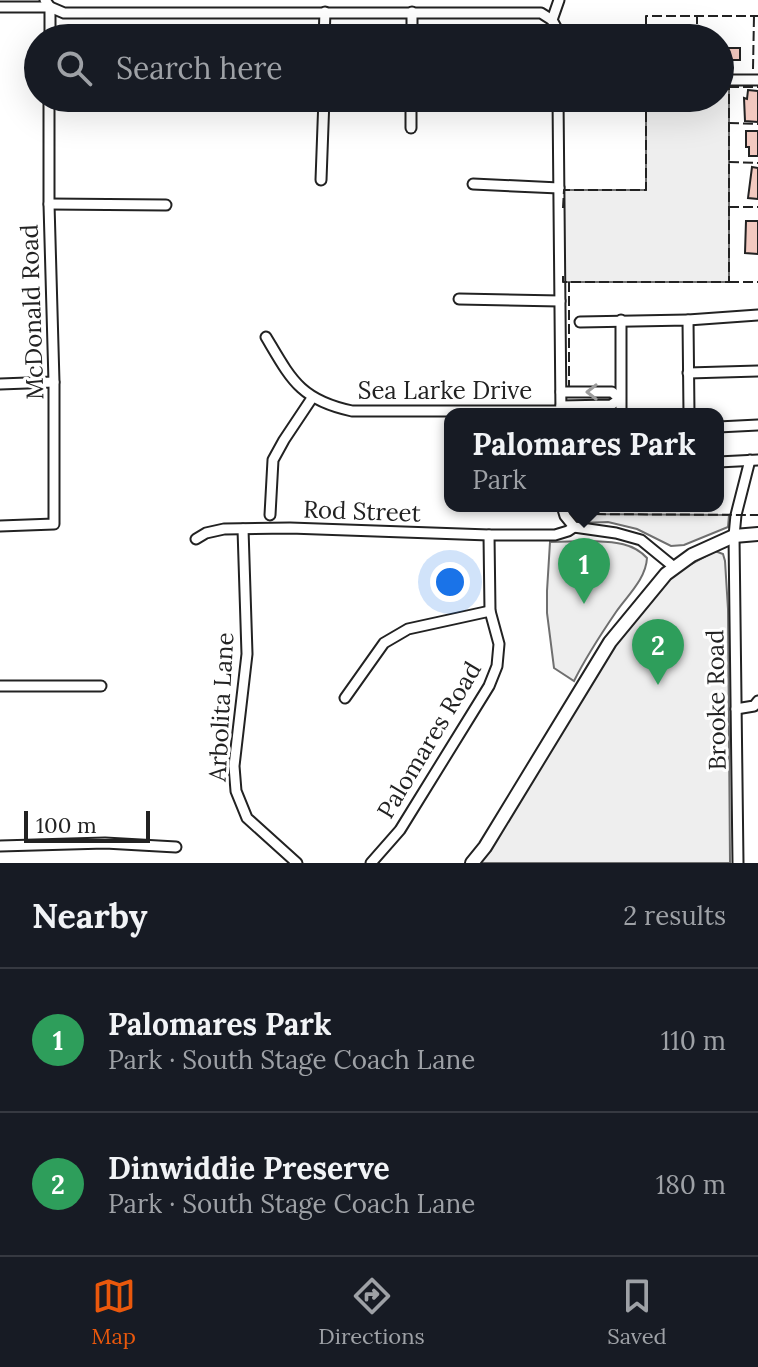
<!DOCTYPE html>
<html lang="en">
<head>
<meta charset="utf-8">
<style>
  :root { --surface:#171b24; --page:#20242c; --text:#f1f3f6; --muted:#9ea1a6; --line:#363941; --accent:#ea580c }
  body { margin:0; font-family:Lora,serif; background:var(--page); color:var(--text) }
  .scale { position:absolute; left:24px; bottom:20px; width:126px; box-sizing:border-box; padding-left:8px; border:4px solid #222; border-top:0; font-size:22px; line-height:28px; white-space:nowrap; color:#222; -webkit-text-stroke:6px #fff; paint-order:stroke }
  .you { position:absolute; left:450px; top:582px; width:28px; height:28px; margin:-20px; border:6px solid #fff; border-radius:50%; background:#1a73e8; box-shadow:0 0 0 12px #1a73e833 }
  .badge { display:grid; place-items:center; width:52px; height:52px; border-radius:50%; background:var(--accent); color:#fff; font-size:26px; font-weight:700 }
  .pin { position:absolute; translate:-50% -66px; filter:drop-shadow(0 2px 4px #0008) }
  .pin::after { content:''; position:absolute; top:42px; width:28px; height:24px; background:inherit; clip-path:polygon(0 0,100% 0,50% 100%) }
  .popup { position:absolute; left:444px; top:408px; width:280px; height:104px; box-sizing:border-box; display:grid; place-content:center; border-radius:16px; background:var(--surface); filter:drop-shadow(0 2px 6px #0005); font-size:26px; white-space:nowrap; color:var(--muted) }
  .popup b { font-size:30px; color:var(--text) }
  .popup::after { content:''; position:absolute; left:50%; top:100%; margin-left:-16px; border:16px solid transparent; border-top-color:var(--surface) }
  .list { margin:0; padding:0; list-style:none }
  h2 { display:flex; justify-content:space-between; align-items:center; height:104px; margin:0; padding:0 32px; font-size:34px }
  h2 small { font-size:26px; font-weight:400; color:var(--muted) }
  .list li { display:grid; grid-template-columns:52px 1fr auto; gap:24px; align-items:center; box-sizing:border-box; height:144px; padding:0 32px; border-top:2px solid var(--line) }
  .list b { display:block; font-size:30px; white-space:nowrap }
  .list p { margin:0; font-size:26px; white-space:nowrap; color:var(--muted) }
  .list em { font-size:26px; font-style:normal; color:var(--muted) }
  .icon { flex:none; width:44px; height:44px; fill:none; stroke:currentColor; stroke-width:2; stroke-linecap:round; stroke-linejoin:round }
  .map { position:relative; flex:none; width:758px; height:863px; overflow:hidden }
  .search { position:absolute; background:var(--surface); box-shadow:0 8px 32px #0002; left:24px; right:24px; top:24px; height:88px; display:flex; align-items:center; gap:20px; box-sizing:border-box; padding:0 28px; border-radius:44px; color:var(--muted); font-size:30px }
  .sheet { height:392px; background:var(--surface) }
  nav { display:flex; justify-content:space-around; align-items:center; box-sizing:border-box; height:112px; border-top:2px solid var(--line); background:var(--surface); font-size:22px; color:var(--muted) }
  nav a { display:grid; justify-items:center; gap:4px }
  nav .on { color:var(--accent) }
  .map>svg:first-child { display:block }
  .green { fill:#eee; stroke:#6f6f6f; stroke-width:2 }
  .building { fill:#f3c9c0; stroke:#222; stroke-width:2 }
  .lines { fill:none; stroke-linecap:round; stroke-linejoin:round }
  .minor-casing { stroke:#222; stroke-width:13 }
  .major-casing { stroke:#222; stroke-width:16 }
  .minor { stroke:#fff; stroke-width:9 }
  .major { stroke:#fff; stroke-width:12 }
  .fence { stroke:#222; stroke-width:2; stroke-dasharray:10 4; stroke-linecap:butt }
  .oneway { stroke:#9c9c9c }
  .labels { text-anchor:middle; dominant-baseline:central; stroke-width:6; stroke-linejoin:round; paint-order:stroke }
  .street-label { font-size:24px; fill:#222; stroke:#fff }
</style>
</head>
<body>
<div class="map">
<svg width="758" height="863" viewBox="0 0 758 863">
  <rect width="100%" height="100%" fill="#fff"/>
  <g class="green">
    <path d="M720,87H729V282H563L564,190H646V98H720Z"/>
    <path d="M571,506L575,511L580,514L729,515L728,527L684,545L671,546L637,529L608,522L580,523L571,516Z"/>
    <path d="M589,541C610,542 632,541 647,558C646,579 627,596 616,612C601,634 586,657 574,681L554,668L547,613V591L550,542Z"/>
    <path d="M715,551L723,554L725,561L728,609L730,863H473L606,655L660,586L682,569Z"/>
  </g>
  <g class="building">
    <rect x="720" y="48" width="20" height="12"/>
    <path d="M748,90L758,91V122L745,121L744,98L747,99Z"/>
    <path d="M746,131H758V156H749V147H746Z"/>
    <path d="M752,167L758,168V199L748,198Z"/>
    <path d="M746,221H758V254L745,253Z"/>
  </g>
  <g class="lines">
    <defs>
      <g id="minor">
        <path d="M45,0L50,7V38"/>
        <path d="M0,7H50L64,13H541L552,20"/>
        <path d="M324,38L325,12"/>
        <path d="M412,38V12"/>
        <path d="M557,38V29L552,20L559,0"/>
        <path d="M720,80H758"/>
        <path d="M558,98L561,414"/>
        <path d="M411,128V98"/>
        <path d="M321,180L324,98"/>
        <path d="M473,184L559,188"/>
        <path d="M49,204L166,205"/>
        <path d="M459,299L560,301"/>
        <path d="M688,320L758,315"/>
        <path d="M580,322L688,320L689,414"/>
        <path d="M266,337C291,379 300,400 352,411H561"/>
        <path d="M688,373L758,371"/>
        <path d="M0,384L54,382"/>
        <path d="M561,406L611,405L620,399L612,392H561"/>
        <path d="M621,414V320"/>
        <path d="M718,427L758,425"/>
        <path d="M718,462L758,460"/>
        <path d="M562,506L565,516L574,527L616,533L641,540L674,567"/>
        <path d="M270,515L273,460L284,440L312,398"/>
        <path d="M0,526L54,524V382L49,204V98"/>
        <path d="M243,529L247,654L234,766L236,791L247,818L297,863"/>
        <path d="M196,539L206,533L224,529L290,528L489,535H555L568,531L574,527"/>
        <path d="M0,686H101"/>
        <path d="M345,698L384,643L408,629L490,611"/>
        <path d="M736,709L754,706L758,701"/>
        <path d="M0,846L105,843L176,847"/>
        <path d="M371,863L400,830L489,686L497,666L499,644L490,611L489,535"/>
        <path d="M738,863L734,536L736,515L750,460"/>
      </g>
      <path id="major" d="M472,863L485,847L610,642L666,574L692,555L734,536L758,534"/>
    </defs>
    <use href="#minor" class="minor-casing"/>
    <use href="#major" class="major-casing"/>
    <use href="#minor" class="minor"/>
    <use href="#major" class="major"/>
    <g class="fence">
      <path d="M646,38V16H758"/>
      <path d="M697,38V16"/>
      <path d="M753,69L754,16"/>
      <path d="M729,87H758"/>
      <path d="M729,123L758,124"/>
      <path d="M729,162L758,163"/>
      <path d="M729,207H758"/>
      <path d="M563,208L564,190H646V98"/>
      <path d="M563,276V282H729V87H720"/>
      <path d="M569,282V386"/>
      <path d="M729,282H758"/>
      <path d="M571,413V414"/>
      <path d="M572,506L574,511L580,514L758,515"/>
    </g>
  </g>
  <defs><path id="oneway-chevron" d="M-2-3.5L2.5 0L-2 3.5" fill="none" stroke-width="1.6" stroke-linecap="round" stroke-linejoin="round" transform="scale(2)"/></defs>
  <use class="oneway" href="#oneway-chevron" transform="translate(592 392) rotate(-180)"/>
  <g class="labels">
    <g class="street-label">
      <text transform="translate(32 312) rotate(-92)">McDonald Road</text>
      <text x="445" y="390">Sea Larke Drive</text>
      <text transform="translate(362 511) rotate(2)">Rod Street</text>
      <text transform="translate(716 700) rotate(-91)">Brooke Road</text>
      <text transform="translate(221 707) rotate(-87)">Arbolita Lane</text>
      <text transform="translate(429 740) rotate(-59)">Palomares Road</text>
    </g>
  </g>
</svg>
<div class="scale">100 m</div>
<div class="you"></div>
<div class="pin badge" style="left:584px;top:604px;background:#2e9e5b">1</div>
<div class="popup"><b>Palomares Park</b>Park</div>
<div class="pin badge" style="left:658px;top:685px;background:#2e9e5b">2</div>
<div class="search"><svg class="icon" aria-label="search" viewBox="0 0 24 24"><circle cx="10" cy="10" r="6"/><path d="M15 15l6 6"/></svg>Search here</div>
</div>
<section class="sheet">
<h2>Nearby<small>2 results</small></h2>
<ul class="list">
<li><span class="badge" style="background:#2e9e5b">1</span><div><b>Palomares Park</b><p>Park · South Stage Coach Lane</p></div><em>110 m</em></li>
<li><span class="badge" style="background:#2e9e5b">2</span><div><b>Dinwiddie Preserve</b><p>Park · South Stage Coach Lane</p></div><em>180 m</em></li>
</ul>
</section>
<nav>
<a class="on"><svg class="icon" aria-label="map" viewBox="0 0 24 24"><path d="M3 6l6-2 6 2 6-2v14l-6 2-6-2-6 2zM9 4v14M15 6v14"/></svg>Map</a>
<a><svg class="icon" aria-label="directions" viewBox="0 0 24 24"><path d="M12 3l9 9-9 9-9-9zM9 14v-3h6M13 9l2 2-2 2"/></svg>Directions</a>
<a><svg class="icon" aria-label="saved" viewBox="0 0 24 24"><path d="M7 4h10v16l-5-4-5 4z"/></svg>Saved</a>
</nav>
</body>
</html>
